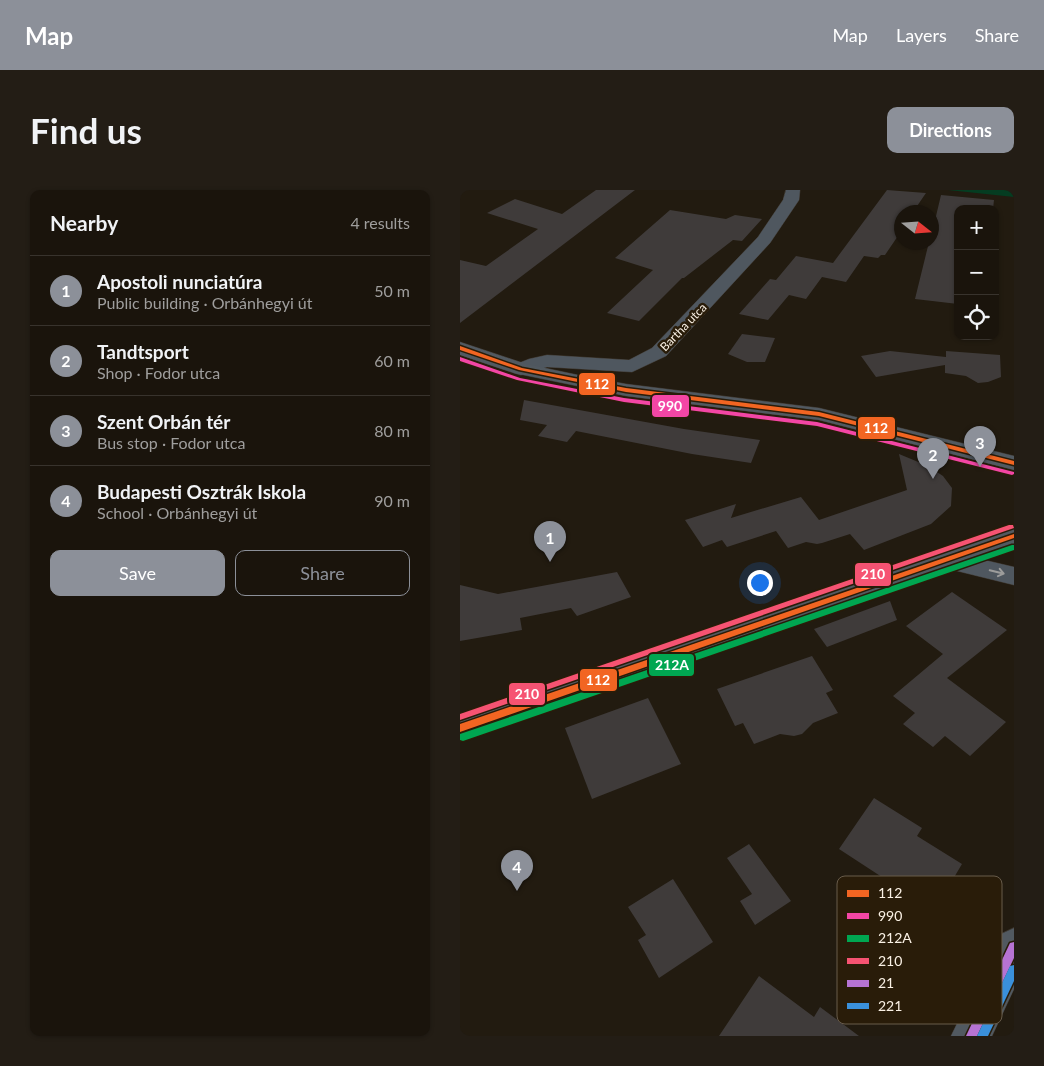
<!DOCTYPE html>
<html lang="en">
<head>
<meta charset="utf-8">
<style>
  :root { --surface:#1a140c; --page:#231d15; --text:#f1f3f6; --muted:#9f9e9d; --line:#38332d; --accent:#8c9099 }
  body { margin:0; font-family:Lato,sans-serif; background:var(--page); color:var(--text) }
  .controls { position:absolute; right:15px; top:15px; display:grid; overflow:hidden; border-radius:10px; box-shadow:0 1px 4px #0004 }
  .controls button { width:45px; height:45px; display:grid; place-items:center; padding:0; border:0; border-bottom:1px solid var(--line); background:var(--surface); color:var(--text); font:25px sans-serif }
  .compass { position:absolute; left:434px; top:15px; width:45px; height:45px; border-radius:50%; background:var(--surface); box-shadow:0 1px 4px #0004; rotate:107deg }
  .you { position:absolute; left:299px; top:392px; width:18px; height:18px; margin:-12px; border:4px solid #fff; border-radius:50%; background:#1a73e8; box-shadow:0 0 0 8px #1a73e833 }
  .badge { display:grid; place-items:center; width:32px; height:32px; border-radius:50%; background:var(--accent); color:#fff; font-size:16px; font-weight:700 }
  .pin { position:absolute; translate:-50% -41px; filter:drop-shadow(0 1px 2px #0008) }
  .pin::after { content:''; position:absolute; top:26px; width:18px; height:15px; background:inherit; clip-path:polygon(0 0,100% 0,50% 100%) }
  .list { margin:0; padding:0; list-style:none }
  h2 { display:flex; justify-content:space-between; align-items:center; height:65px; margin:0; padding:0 20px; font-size:21px }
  h2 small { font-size:16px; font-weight:400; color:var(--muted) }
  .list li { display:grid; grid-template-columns:32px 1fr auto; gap:15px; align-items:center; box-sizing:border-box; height:70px; padding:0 20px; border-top:1px solid var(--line) }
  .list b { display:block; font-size:19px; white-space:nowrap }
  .list p { margin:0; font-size:16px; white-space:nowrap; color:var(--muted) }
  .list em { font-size:16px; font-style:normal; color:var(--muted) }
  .actions { display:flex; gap:10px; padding:15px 20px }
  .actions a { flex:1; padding:11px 0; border:1px solid var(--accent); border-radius:10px; text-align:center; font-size:18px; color:var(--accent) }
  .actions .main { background:var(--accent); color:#fff }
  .icon { flex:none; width:28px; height:28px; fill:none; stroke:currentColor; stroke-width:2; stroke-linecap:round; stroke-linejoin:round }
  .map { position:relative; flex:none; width:554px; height:846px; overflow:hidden; border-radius:10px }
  header { display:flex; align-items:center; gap:30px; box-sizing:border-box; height:70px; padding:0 25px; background:var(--accent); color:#fff }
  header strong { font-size:24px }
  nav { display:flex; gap:28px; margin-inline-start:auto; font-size:18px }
  .intro { display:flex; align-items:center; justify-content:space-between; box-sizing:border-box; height:120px; padding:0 30px }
  h1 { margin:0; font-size:35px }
  .button { padding:12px 22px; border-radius:10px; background:var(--accent); color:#fff; font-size:18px; font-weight:700 }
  main { display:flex; gap:30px; padding:0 30px }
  aside { flex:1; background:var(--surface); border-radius:10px; box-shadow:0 1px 4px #0004 }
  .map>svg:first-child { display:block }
  .green { fill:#053c21 }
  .building { fill:#3f3b3a }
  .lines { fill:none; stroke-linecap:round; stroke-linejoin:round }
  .street-casing { stroke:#3f3830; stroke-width:1 }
  .secondary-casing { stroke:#3f3830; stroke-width:1 }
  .street { fill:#4f575f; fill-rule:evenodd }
  .secondary { fill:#515960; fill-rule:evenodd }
  .bus-1-casing { stroke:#291c09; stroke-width:3 }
  .bus-2-casing { stroke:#291c09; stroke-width:3 }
  .bus-3-casing { stroke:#291c09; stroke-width:3 }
  .bus-4-casing { stroke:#291c09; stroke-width:3 }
  .bus-5-casing { stroke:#291c09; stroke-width:3 }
  .bus-6-casing { stroke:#291c09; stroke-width:3 }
  .bus-1 { fill:#f26522; fill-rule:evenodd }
  .bus-2 { fill:#f346a5; fill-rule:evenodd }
  .bus-3 { fill:#00a651; fill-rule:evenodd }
  .bus-4 { fill:#f65372; fill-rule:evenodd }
  .bus-5 { fill:#b673d3; fill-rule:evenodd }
  .bus-6 { fill:#3a90db; fill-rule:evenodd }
  .oneway { stroke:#9c9c9b }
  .labels { text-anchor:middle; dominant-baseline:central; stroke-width:5; stroke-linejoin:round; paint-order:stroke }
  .far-street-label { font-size:12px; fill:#faf1e5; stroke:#291c09 }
  .key { fill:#291c09; stroke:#685c4b; stroke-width:1 }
  .key-label { font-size:14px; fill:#faf1e5 }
  .line-badge { stroke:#291c09; stroke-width:2 }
  .badge-label { font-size:14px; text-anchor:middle; font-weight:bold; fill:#fff }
</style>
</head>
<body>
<header>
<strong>Map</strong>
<nav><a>Map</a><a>Layers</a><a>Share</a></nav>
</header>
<div class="intro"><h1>Find us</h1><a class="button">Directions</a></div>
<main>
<aside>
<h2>Nearby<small>4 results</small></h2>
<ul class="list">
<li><span class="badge">1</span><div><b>Apostoli nunciatúra</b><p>Public building · Orbánhegyi út</p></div><em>50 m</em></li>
<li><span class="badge">2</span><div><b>Tandtsport</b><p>Shop · Fodor utca</p></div><em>60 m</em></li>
<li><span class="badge">3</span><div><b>Szent Orbán tér</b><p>Bus stop · Fodor utca</p></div><em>80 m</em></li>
<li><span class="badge">4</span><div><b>Budapesti Osztrák Iskola</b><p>School · Orbánhegyi út</p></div><em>90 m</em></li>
</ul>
<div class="actions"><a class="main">Save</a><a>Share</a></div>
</aside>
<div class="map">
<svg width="554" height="846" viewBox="0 0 554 846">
  <rect width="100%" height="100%" fill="#221b10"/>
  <path class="green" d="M488,0H554V7Z"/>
  <g class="building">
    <path d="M136,0H175L0,133V70L26,76L78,39L27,23L55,9L102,24Z"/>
    <path d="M427,0L466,3L453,22H442V40L425,65H421L418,68L404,66L386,92L362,87L346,109L329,105L308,130L279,124L310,89L316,90L336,66L373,73Z"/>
    <path d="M481,5L534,10L533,19H498V114L455,109L469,52H472V43Z"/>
    <path d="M210,20L266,29L275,25L302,29L282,51L273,50L224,88H222L179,131L147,123L193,80L155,68Z"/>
    <path d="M282,144L315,148L305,172H287L268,164Z"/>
    <path d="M430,161L486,167V161L540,165L541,187L528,192L518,193L506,186L485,183V175L416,187L401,166Z"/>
    <path d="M64,210L224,239L300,250L291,273L232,264L116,241L107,252L78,246L87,235L60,230Z"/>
    <path d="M439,264L468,276L483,286L492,298L491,316L471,334L404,360L390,344L362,353L357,354L346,352L328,358L316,341L267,357L262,350L243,357L225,330L276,314L271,328L341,307L359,330L447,300Z"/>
    <path d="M157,382L171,407L117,426L111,418L60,428L62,440L0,451V395L38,404Z"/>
    <path d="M492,402L547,440L487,488L546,532L510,566L485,546L473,557L443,534L455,523L433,506L483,464L446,436Z"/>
    <path d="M430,411L437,430L367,457L354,439Z"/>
    <path d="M352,466L373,500L366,503L378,523L353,533L342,544L334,546L320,544L294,554L283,533L275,536L257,499Z"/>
    <path d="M188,508L221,574L132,609L105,538Z"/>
    <path d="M414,608L462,638L457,646L502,674L477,716L431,686L428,691L379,659Z"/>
    <path d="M289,654L331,711L295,735L280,711L292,704L267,668Z"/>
    <path d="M213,689L253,752L199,788L178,750L186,745L168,717Z"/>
    <path d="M299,786L354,827L360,817L399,846H259Z"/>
  </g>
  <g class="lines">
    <defs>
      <g id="street">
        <path d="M326,0H340L339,10L310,53L206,166L172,182L87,177L61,185L54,183L51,179L54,175L69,169L87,165L169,170L192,158L298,47L323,10Z"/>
        <path d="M486,361L554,377V395L477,376L473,370L477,364Z"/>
      </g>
      <g id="secondary">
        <path d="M0,152L66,174L118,185L166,194L359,218L554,266V280L359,230L166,206L54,183L0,165Z"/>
        <path d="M554,337V355L0,551V525Z"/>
        <path d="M554,738V799L532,846H491L541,744Z"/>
      </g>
    </defs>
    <use href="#street" class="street-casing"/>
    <use href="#secondary" class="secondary-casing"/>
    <use href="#street" class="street"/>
    <use href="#secondary" class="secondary"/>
    <defs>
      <g id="bus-1">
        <path d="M0,156L62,178L166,198L359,222L554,271V275L359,226L166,202L59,180L0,160Z"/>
        <path d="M554,344V348L0,542V534Z"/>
      </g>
      <path id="bus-2" d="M0,167L60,188L164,208L357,232L554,282V284L552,285L357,236L164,212L57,190L0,171Z"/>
      <path id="bus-3" d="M552,355H554V360L3,551L0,550V544Z"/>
      <path id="bus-4" d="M549,335H553L554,338L0,530V524Z"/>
      <path id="bus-5" d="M554,752V768L517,846H506L550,753Z"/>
      <path id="bus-6" d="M554,775V791L528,846H517L550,776Z"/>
    </defs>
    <use href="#bus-1" class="bus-1-casing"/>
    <use href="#bus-2" class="bus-2-casing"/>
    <use href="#bus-3" class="bus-3-casing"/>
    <use href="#bus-4" class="bus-4-casing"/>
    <use href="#bus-5" class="bus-5-casing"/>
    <use href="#bus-6" class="bus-6-casing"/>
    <use href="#bus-1" class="bus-1"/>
    <use href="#bus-2" class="bus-2"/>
    <use href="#bus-3" class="bus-3"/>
    <use href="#bus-4" class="bus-4"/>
    <use href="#bus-5" class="bus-5"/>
    <use href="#bus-6" class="bus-6"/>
  </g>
  <defs><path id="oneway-shaft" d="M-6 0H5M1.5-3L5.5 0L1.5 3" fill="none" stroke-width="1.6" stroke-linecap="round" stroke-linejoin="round" transform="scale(1.25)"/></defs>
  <use class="oneway" href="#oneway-shaft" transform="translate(537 382) rotate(14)"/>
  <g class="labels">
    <g class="far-street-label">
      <text transform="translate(223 137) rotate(-46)">Bartha utca</text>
    </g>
  </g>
  <rect x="377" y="686" width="165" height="148" rx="8" class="key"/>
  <rect x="387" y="700" width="22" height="7" fill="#f26522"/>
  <rect x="387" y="723" width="22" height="6" fill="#f346a5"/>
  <rect x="387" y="745" width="22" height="7" fill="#00a651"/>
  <rect x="387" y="768" width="22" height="6" fill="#f65372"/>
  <rect x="387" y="790" width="22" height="7" fill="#b673d3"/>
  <rect x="387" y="813" width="22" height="6" fill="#3a90db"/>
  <g class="key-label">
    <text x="418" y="708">112</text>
    <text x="418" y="731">990</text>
    <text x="418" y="753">212A</text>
    <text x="418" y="776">210</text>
    <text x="418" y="798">21</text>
    <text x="418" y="821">221</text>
  </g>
  <g class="line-badge">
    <rect x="118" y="182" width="38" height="24" rx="5" fill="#f26522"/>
    <rect x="191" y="204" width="39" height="24" rx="5" fill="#f346a5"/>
    <rect x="397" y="226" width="39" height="24" rx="5" fill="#f26522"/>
    <rect x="394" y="372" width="38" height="25" rx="5" fill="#f65372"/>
    <rect x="188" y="463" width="47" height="24" rx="5" fill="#00a651"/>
    <rect x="119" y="478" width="39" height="24" rx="5" fill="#f26522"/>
    <rect x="48" y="492" width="38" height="24" rx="5" fill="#f65372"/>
  </g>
  <g class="badge-label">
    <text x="137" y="199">112</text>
    <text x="210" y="221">990</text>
    <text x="416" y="243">112</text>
    <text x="413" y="389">210</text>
    <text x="212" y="480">212A</text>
    <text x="138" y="495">112</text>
    <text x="67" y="509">210</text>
  </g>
</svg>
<div class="controls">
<button>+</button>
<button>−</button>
<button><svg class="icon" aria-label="locate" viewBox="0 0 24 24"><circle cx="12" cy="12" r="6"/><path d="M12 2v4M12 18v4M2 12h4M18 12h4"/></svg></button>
</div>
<svg class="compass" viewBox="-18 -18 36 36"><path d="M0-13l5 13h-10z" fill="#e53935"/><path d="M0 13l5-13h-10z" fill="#9f9e9d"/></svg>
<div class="you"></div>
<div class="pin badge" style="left:90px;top:372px">1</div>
<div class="pin badge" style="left:473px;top:289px">2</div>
<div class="pin badge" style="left:520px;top:277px">3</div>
<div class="pin badge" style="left:57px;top:701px">4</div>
</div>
</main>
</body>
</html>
